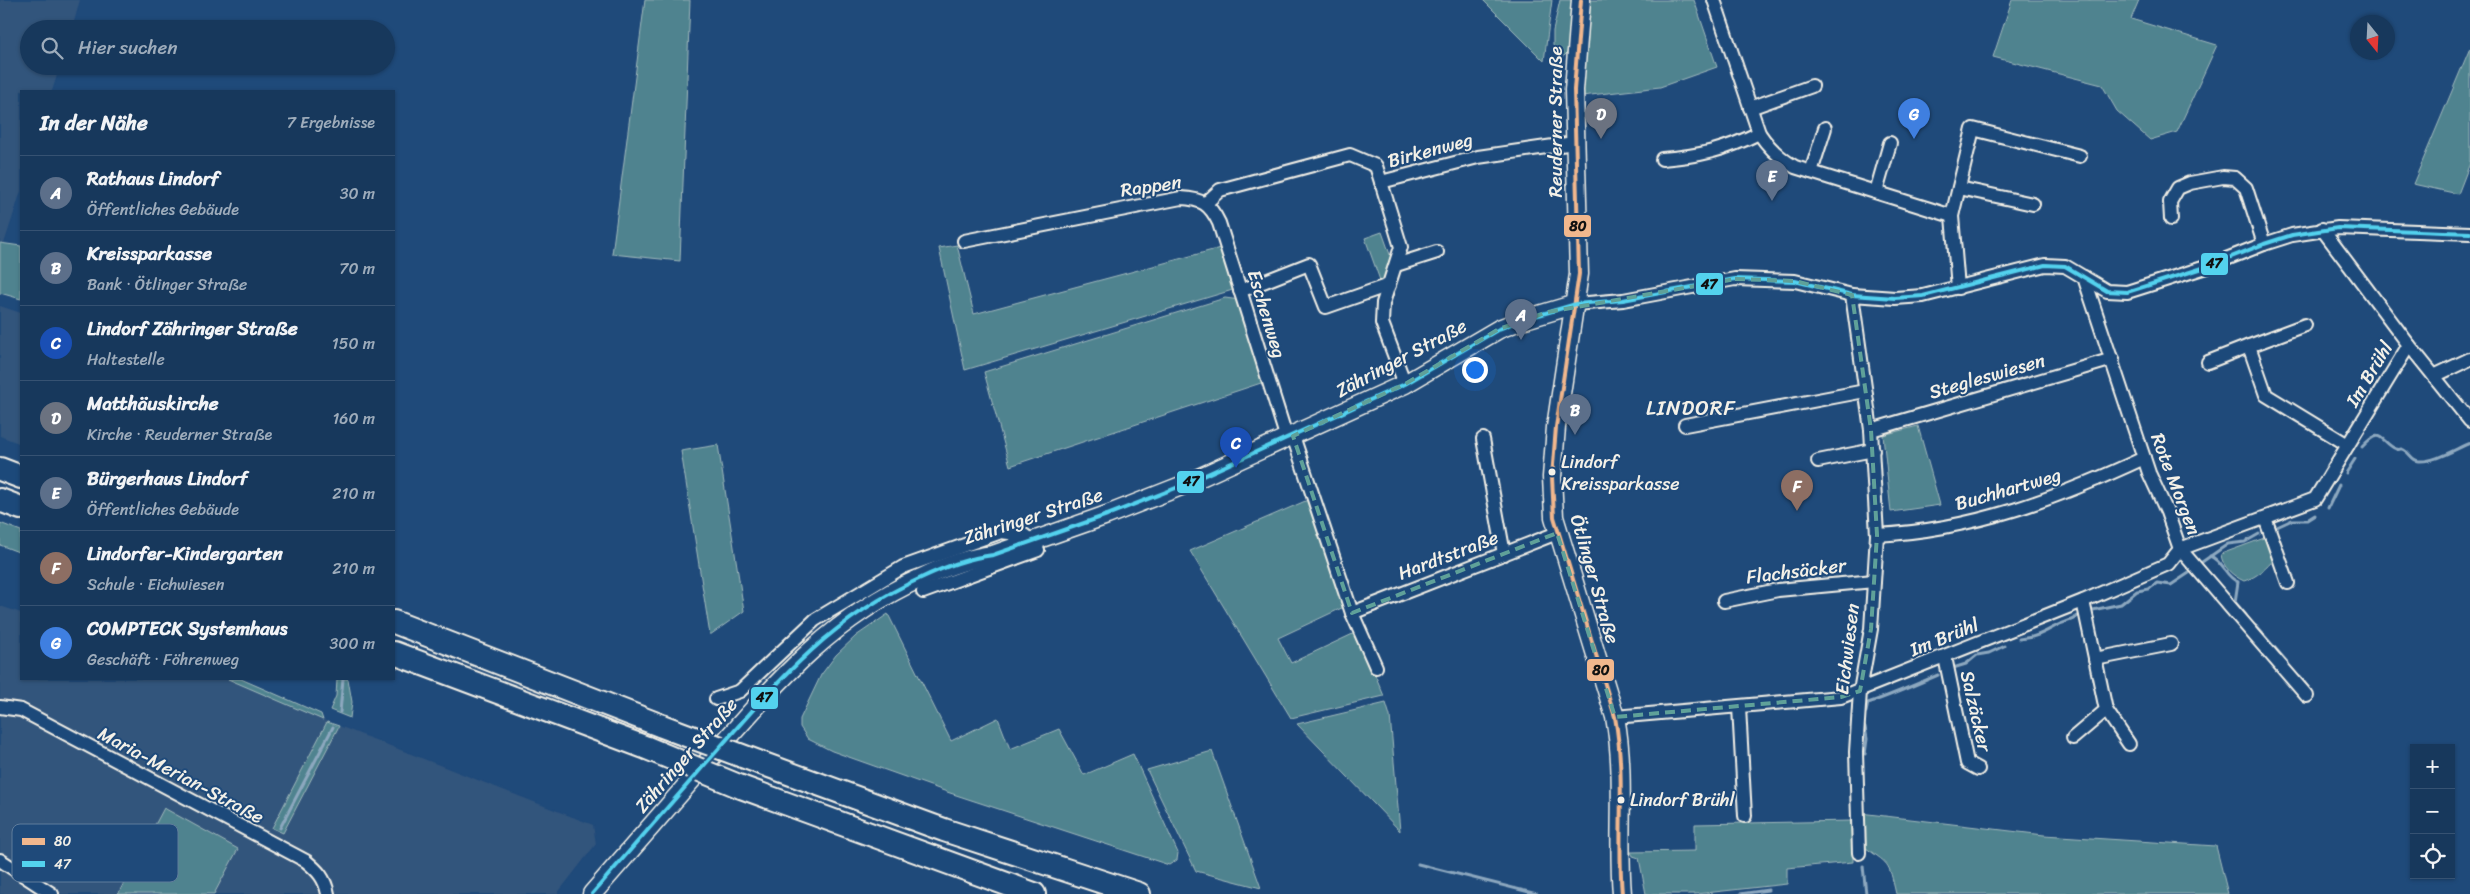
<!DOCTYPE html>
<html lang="de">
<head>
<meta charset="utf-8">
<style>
  :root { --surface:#17385c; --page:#203f62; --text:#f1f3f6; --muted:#9eacbb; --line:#365272; --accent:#8c9099 }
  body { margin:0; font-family:Sriracha,sans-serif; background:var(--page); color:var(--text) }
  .controls { position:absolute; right:15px; bottom:15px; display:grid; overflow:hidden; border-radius:0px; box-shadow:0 1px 4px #0004 }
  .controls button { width:45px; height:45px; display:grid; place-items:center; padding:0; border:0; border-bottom:1px solid var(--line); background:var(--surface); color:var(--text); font:25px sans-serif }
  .compass { position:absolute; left:2350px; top:15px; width:45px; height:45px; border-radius:50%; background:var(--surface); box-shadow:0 1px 4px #0004; rotate:162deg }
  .you { position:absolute; left:1474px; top:369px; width:18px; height:18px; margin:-12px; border:4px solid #fff; border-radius:50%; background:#1a73e8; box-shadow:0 0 0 8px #1a73e833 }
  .badge { display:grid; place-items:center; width:32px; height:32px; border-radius:50%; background:var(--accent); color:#fff; font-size:16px; font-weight:700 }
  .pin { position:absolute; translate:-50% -41px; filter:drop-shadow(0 1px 2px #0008) }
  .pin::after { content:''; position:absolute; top:26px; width:18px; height:15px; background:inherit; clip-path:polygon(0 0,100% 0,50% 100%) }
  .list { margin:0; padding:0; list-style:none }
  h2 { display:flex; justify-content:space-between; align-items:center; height:65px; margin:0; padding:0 20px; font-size:21px }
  h2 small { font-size:16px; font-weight:400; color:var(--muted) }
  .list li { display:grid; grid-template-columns:32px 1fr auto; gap:15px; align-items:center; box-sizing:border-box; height:75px; padding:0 20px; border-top:1px solid var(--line) }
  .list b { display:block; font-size:19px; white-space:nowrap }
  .list p { margin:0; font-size:16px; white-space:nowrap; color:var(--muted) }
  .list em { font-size:16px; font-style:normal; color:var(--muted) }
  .icon { flex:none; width:28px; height:28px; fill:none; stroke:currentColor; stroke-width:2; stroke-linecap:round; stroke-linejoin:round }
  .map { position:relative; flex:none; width:2470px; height:894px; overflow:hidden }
  .search { position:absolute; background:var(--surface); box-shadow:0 1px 4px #0004; left:20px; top:20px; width:375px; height:55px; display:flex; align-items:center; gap:12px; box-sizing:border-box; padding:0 18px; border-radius:28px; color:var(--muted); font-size:19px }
  .panel { position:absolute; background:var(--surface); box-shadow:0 1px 4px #0004; left:20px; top:90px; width:375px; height:590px; border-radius:0px }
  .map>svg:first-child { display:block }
  .built { fill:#32547c }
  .green { fill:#4f838f; stroke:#a2babc }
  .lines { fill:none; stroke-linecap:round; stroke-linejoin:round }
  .stream { stroke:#8da8bf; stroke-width:3 }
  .street-casing { stroke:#f4f1e8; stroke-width:16 }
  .secondary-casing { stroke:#f4f1e8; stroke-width:21 }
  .highway-casing { stroke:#f4f1e8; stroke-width:26 }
  .street { stroke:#1f4a7a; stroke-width:12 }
  .secondary { stroke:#1f4a7a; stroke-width:18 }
  .highway { stroke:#1f4a7a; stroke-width:22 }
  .highway-bridge-casing { stroke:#f4f1e8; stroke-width:26; stroke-linecap:butt }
  .highway-bridge { stroke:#1f4a7a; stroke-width:22 }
  .bus-1-casing { stroke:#1f4a7a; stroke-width:8 }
  .bus-2-casing { stroke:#1f4a7a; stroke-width:8 }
  .bus-1 { stroke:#f1b78d; stroke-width:4 }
  .bus-2 { stroke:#53d2ee; stroke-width:4 }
  .marked { fill:none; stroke:#5fa199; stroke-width:4; stroke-dasharray:10 6; stroke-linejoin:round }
  .bus-dot { fill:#f4f1e8; stroke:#1f4a7a; stroke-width:2 }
  .labels { text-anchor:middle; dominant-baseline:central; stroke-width:4; stroke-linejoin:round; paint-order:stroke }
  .bus-label { font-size:18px; fill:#f4f1e8; stroke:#1f4a7a; text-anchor:start }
  .street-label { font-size:19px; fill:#f4f1e8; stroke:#1f4a7a }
  .quarter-label { font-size:21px; letter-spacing:1px; fill:#f4f1e8; stroke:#1f4a7a }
  .key { fill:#1f4a7a; stroke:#5f7c9b; stroke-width:1 }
  .key-label { font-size:14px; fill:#f4f1e8 }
  .line-badge { stroke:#1f4a7a; stroke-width:2 }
  .pale-badge-label { font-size:14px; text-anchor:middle; font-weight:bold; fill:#111 }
</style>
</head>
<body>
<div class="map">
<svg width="2470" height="894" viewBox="0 0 2470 894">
  <rect width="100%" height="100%" fill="#1f4a7a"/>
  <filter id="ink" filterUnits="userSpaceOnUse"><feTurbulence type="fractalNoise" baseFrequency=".02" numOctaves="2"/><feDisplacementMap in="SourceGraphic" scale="10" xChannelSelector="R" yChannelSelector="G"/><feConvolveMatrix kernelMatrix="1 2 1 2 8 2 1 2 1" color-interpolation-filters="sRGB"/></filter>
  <g filter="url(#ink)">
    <g class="built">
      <path d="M0,0H80L72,29H29V66H60L52,91H21V191L0,256Z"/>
      <path d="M0,306L21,313V444L0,436Z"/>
      <path d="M0,606L21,613V679H228L316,717L593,825L596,844L557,894H0Z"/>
    </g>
    <g class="green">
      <path d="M645,0H690L680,261L612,254Z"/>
      <path d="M1483,0H1552L1544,61Z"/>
      <path d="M1560,0H1575L1567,53L1564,56L1556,53L1553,45V31Z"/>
      <path d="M1591,0H1694L1717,67L1660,87L1582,96Z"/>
      <path d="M2012,0H2139L2131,19L2217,45L2177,132L2150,140L2117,111L2102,85L1993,57Z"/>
      <path d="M2470,48V163L2458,194L2413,184Z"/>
      <path d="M1382,232L1392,260L1386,281L1381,283L1365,238Z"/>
      <path d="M0,243L21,246V299L0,293Z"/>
      <path d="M957,245L974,314L1224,247L1236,289L965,370L939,248Z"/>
      <path d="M1225,298L1240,300L1264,382L1010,466L984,372Z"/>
      <path d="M1918,426L1940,505L1891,512L1883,435Z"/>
      <path d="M718,445L744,611L710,635L681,451Z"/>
      <path d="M1310,499L1346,606L1278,638L1291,663L1357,632L1384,696L1291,718L1190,551Z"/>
      <path d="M0,523L21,531V553L0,545Z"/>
      <path d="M2267,537L2275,558C2267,568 2257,577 2244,581C2233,576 2222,567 2221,554Z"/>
      <path d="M888,614L951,741L998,718L1010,749L1059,729L1084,775L1133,754L1178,853L1177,860L1169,865L950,793L832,751L808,739L800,727V719L821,675L836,655L856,636Z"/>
      <path d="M228,679H241L321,714L323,720Z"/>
      <path d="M337,679H348L352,702L350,718L330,710L336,696Z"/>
      <path d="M1386,703L1390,716L1400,831L1297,724Z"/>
      <path d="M327,722L339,726L283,833L272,828Z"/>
      <path d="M1212,751L1261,888L1196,871L1147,770Z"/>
      <path d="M164,808L238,849L214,894H118Z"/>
      <path d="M1860,813L2044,835L2216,846L2228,894H1896C1888,859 1890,866 1862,845Z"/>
      <path d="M1852,821L1853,862L1787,868V884L1696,894H1646L1639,858L1633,856L1631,852L1695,851V824Z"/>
    </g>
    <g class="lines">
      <g class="stream">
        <path d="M2448,377L2456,372"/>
        <path d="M2362,447C2382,425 2380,442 2396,449C2402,451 2398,447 2404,450C2410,453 2412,461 2419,461C2435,462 2455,449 2470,443"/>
        <path d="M2346,473L2355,459"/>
        <path d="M2328,508L2339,485"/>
        <path d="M2277,527L2292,520H2307L2315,515"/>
        <path d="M2210,556C2223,561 2225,577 2238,582L2235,602L2246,615"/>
        <path d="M2202,562L2228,544L2245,542L2259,534"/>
        <path d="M2093,610L2121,604L2137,591L2149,589L2157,583L2171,585L2189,573"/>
        <path d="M2256,626L2288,663"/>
        <path d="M2019,639C2035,638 2043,633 2056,626C2064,621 2069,623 2078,616"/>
        <path d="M1953,668L1966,664L1977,655L1989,653L2004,646"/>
        <path d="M2300,677L2311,691"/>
        <path d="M340,712L343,679"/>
        <path d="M1866,712L1868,703C1892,695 1915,685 1938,675"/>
        <path d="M1865,754L1867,739L1865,727"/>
        <path d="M280,828L333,727"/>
        <path d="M1418,864L1537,894"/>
        <path d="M1863,866L1866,894"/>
        <path d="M1740,894L1768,890"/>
      </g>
      <defs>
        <g id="street">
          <path d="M1714,0L1759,133C1769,148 1779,158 1795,167L1952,216"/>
          <path d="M1750,108L1812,86"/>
          <path d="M1662,159C1700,156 1725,150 1759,133"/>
          <path d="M1811,172L1825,128"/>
          <path d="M1959,188L2033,204"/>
          <path d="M1876,192L1890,143"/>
          <path d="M1206,203L1220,190L1350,155L1376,166L1381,182"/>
          <path d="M2171,219L2170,202L2178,188L2190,183L2223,177L2235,178L2246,188L2264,244"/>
          <path d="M964,241L1181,198C1202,199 1210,204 1219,223L1287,439"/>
          <path d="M1396,265L1437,252"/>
          <path d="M2084,277L2149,473L2167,512L2180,549L2307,696"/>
          <path d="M1958,288L1952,216L1973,129L2080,156"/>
          <path d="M1240,291L1309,264L1326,307L1389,285"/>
          <path d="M1852,295L1871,430L1877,535L1871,629L1860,691L1856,752L1859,853"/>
          <path d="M1576,304L1623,300L1735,279L1795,281L1852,295L1895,298L1923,296L2045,265L2065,266L2107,291L2127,292L2206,267L2264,244L2292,235L2338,228L2470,233"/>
          <path d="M2305,325L2249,346L2266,395L2348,445"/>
          <path d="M2409,345L2470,421"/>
          <path d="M2208,362L2249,346"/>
          <path d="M2434,376L2470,359"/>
          <path d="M1405,384L1382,323L1383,303L1401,247L1381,182L1478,157L1574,143"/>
          <path d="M1685,425L1865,391"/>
          <path d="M1871,430L2113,359"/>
          <path d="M1293,436L1352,613L1376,667"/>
          <path d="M1483,439L1504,554"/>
          <path d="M1818,461L1873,450"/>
          <path d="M2265,518L2288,583"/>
          <path d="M1877,535C1974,530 2058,498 2144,458"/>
          <path d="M1724,601L1778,590L1874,581"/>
          <path d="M1352,613L1557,533"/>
          <path d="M1945,657L1967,763L1978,769"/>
          <path d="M2095,659L2171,644"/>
          <path d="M716,699L740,691L815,620L903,567L1001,532L1024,535L1032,541L1038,550L923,592"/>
          <path d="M0,707L21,710L306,861C318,871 325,878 328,894"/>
          <path d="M1739,707L1745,816"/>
          <path d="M2106,710L2129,744"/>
          <path d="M1615,717L1841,697L2083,601L2168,564L2180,549L2315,499L2409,345L2322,229"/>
          <path d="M2073,738L2106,710L2083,601"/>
          <path d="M0,860L52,894"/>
        </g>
        <g id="secondary">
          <path d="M1581,0L1574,90L1579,274L1556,427L1552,477L1554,517L1615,717C1626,776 1617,835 1622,894"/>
          <path d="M592,894C630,850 669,806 707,762C773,687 827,620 921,578C944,567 967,558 993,555L1107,515L1181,486L1405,384L1499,329L1522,320L1576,304"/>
        </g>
        <g id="highway">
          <path d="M0,469L21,477"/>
          <path d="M0,500L21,508"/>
          <path d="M394,622L662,726"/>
          <path d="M394,653L647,748"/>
          <path d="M761,763L944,830L1139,894"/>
          <path d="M741,787L1034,894"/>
        </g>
      </defs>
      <use href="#street" class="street-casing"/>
      <use href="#secondary" class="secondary-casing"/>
      <use href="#highway" class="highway-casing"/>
      <use href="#street" class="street"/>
      <use href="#secondary" class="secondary"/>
      <use href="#highway" class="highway"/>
      <defs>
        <g id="highway-bridge">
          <path d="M662,726L761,763"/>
          <path d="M647,748L741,787"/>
        </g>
      </defs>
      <use href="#highway-bridge" class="highway-bridge-casing"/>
      <use href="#highway-bridge" class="highway-bridge"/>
      <defs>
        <path id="bus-1" d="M1581,0L1574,90L1579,274L1556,427L1552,477L1554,517L1615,717C1626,776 1617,835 1622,894"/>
        <path id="bus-2" d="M592,894C630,850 669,806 707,762C773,687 827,620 921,578C944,567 967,558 993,555L1107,515L1181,486L1405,384L1499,329L1522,320L1576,304L1623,300L1735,279L1795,281L1852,295L1895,298L1923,296L2045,265L2065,266L2107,291L2127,292L2206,267L2264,244L2292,235L2338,228L2470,233"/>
      </defs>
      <use href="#bus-1" class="bus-1-casing"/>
      <use href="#bus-2" class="bus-2-casing"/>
      <use href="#bus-1" class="bus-1"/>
      <use href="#bus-2" class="bus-2"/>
    </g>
  </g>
  <path class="marked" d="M1735,279L1795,281L1852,295L1871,430L1877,535L1871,629L1860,691L1841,697L1615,717L1557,533L1352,613L1293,436L1405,384L1499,329L1548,312Z"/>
  <g class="bus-dot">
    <circle cx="1552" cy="472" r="4.5"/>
    <circle cx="1621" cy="800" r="4.5"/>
  </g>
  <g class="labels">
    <g class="bus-label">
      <text x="1561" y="462">Lindorf<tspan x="1561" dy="22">Kreissparkasse</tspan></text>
      <text x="1630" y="800">Lindorf Brühl</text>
    </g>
    <g class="street-label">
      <text transform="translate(1555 122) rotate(-90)">Reuderner Straße</text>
      <text transform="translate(1430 150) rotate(-15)">Birkenweg</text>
      <text transform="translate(1151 186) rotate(-8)">Rappen</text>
      <text transform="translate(1267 314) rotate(73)">Eschenweg</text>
      <text transform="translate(1401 358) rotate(-28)">Zähringer Straße</text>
      <text transform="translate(2369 374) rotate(-59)">Im Brühl</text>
      <text transform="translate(1987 376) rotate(-16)">Stegleswiesen</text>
      <text transform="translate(2176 484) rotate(69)">Rote Morgen</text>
      <text transform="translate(2008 489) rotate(-16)">Buchhartweg</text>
      <text transform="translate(1033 516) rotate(-18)">Zähringer Straße</text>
      <text transform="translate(1448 555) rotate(-21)">Hardtstraße</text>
      <text transform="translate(1796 571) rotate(-7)">Flachsäcker</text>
      <text transform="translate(1595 579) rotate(74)">Ötlinger Straße</text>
      <text transform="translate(1944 637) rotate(-22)">Im Brühl</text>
      <text transform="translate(1847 649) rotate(-83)">Eichwiesen</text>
      <text transform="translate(1976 711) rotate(77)">Salzäcker</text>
      <text transform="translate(686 755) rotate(-49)">Zähringer Straße</text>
      <text transform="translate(181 775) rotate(28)">Maria-Merian-Straße</text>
    </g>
    <g class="quarter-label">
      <text x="1691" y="408">LINDORF</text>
    </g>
  </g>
  <rect x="12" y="824" width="166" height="58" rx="8" class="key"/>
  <rect x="22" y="838" width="23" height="7" fill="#f1b78d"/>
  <rect x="22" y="861" width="23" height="6" fill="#53d2ee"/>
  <g class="key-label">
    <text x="54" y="846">80</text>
    <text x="54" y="869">47</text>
  </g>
  <g class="line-badge">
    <rect x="1563" y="214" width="29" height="24" rx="5" fill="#f1b78d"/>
    <rect x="2200" y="252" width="29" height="24" rx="5" fill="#53d2ee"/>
    <rect x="1695" y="272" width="29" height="24" rx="5" fill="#53d2ee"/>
    <rect x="1176" y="470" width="29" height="24" rx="5" fill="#53d2ee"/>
    <rect x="1586" y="658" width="29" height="24" rx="5" fill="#f1b78d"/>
    <rect x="750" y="686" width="29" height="24" rx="5" fill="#53d2ee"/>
  </g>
  <g class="pale-badge-label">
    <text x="1578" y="231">80</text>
    <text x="2214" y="268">47</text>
    <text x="1709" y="289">47</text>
    <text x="1191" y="486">47</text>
    <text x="1601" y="675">80</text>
    <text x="764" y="702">47</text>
  </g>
</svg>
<div class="controls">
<button>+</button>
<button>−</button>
<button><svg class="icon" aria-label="locate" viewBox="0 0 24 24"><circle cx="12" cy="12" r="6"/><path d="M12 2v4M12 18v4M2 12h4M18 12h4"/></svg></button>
</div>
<svg class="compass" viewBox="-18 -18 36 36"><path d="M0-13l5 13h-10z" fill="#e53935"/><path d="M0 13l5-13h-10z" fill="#9eacbb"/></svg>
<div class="you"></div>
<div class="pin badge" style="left:1521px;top:340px;background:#5c6f8a">A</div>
<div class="pin badge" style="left:1575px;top:435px;background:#5c6f8a">B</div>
<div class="pin badge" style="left:1236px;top:468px;background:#1a4fb4">C</div>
<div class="pin badge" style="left:1601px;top:139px;background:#6b7280">D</div>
<div class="pin badge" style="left:1772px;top:201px;background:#5c6f8a">E</div>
<div class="pin badge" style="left:1797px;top:511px;background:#8d6e63">F</div>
<div class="pin badge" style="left:1914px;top:139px;background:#3f7fe0">G</div>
<div class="search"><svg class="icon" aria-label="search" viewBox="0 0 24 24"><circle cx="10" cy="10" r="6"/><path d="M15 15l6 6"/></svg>Hier suchen</div>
<section class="panel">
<h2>In der Nähe<small>7 Ergebnisse</small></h2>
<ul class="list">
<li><span class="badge" style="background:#5c6f8a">A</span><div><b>Rathaus Lindorf</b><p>Öffentliches Gebäude</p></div><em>30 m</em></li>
<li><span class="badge" style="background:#5c6f8a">B</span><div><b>Kreissparkasse</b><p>Bank · Ötlinger Straße</p></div><em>70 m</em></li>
<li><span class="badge" style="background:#1a4fb4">C</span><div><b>Lindorf Zähringer Straße</b><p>Haltestelle</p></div><em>150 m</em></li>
<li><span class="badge" style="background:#6b7280">D</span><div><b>Matthäuskirche</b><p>Kirche · Reuderner Straße</p></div><em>160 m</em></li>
<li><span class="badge" style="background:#5c6f8a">E</span><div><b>Bürgerhaus Lindorf</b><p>Öffentliches Gebäude</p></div><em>210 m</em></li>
<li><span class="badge" style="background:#8d6e63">F</span><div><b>Lindorfer-Kindergarten</b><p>Schule · Eichwiesen</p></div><em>210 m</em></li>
<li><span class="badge" style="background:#3f7fe0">G</span><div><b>COMPTECK Systemhaus</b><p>Geschäft · Föhrenweg</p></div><em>300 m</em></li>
</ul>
</section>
</div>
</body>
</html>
